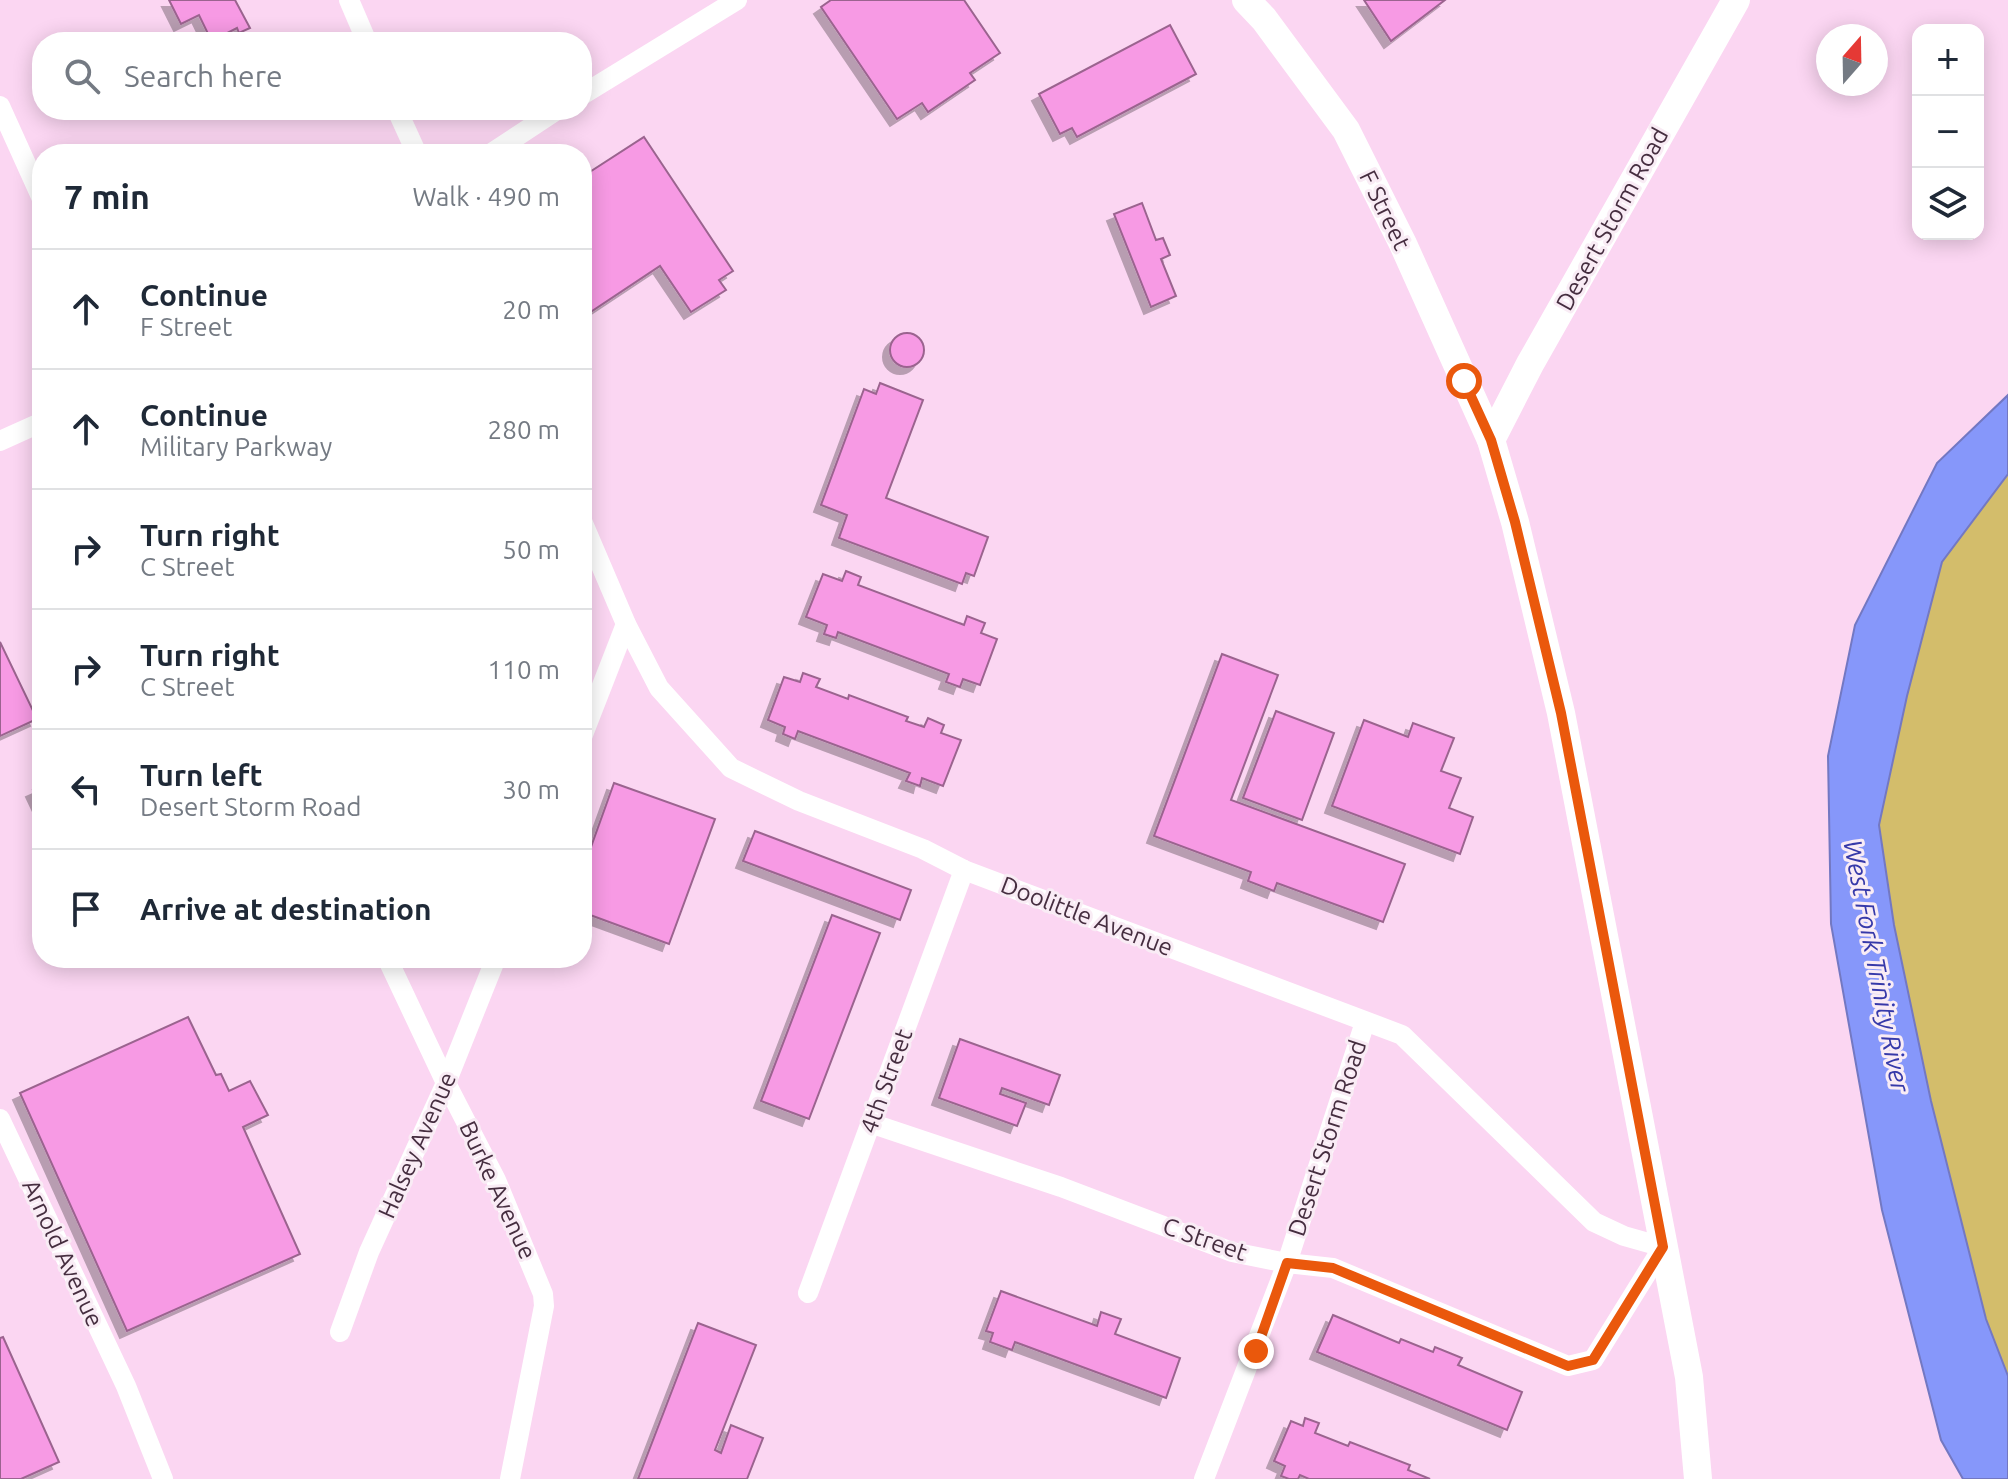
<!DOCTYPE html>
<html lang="en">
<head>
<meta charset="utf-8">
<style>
  :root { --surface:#fff; --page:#f6f6f7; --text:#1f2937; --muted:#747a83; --line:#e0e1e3 }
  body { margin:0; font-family:Ubuntu,sans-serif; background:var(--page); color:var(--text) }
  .controls { position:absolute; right:24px; top:24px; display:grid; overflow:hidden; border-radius:16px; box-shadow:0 4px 20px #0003 }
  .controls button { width:72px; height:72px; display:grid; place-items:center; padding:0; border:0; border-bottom:2px solid var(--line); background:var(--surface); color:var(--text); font:40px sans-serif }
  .compass { position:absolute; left:1816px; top:24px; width:72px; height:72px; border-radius:50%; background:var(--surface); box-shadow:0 4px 20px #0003; rotate:20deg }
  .stop { position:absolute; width:24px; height:24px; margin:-18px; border:6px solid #ea580c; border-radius:50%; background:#fff }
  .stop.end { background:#ea580c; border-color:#fff; box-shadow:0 2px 8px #0008 }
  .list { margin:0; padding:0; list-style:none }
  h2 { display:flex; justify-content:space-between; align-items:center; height:104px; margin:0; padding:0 32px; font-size:34px }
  h2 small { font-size:26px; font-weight:400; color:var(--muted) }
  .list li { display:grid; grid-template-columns:52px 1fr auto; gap:24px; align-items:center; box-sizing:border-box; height:120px; padding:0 32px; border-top:2px solid var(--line) }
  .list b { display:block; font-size:30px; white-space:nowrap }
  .list p { margin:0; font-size:26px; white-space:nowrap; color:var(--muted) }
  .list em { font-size:26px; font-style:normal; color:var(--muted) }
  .icon { flex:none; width:44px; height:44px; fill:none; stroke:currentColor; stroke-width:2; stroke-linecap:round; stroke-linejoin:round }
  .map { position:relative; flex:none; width:2008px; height:1479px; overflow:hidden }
  .search { position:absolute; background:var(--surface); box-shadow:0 4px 20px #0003; left:32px; top:32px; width:560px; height:88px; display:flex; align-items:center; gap:20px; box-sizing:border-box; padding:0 28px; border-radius:32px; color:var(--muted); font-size:30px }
  .panel { position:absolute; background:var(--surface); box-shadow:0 4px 20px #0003; left:32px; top:144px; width:560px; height:824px; border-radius:32px }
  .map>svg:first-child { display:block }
  .green { fill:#d3bd6b }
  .water { fill:#8697fa; stroke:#7378c2; stroke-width:2 }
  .building { fill:#f79ae4; stroke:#9b648f; stroke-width:2; filter:url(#shadow) }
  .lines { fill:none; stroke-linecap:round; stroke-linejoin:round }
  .street { stroke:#fff; stroke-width:20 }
  .secondary { stroke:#fff; stroke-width:28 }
  .route { stroke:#ea580c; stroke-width:10 }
  .labels { text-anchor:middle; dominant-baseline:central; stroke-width:6; stroke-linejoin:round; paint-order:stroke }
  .street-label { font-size:24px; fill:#462e40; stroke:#f9ecf5 }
  .water-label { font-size:26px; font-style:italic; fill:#3639a9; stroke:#f9ecf5 }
</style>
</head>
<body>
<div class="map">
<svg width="2008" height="1479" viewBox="0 0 2008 1479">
  <defs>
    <filter id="shadow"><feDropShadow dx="-7" dy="7" stdDeviation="0" flood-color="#0004"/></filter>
  </defs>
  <rect width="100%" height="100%" fill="#fbd6f2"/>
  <path class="green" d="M2008,474V1376L1986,1319L1931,1101L1894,925L1879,825L1907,696L1942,562Z"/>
  <path class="water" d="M2008,395V474L1942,562L1907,696L1879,825L1894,925L1931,1101L1986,1319L2008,1376V1479H1963L1941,1440L1882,1210L1831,924L1828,756L1855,625L1937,463Z"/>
  <g class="building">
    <path d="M169,0H235L250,28L239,33L237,28L227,33L230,37L220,42H212L199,15L181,24Z"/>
    <path d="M831,0H964L1000,53L970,73L975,80L928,112L922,103L897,119L821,7Z"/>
    <path d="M1364,0H1445L1391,41Z"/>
    <path d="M1170,25L1196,74L1077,137L1072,128L1060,134L1039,94Z"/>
    <path d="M644,137L733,271L719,280L726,290L691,312L660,266L586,315L582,308V177Z"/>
    <path d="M1142,203L1156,240L1163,238L1170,255L1161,259L1176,296L1151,307L1114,214Z"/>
    <circle cx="907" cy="350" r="17"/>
    <path d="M880,383L923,400L886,498L988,537L974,576L966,573L962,584L839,538L847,515L821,505L864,389L876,394Z"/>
    <path d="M846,571L861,577L858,585L964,625L967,616L985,623L981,633L997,639L980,685L963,679L960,687L946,682L949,674L838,632L836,638L824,634L827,625L806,617L823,574L842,581Z"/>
    <path d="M0,642L37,719L0,736Z"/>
    <path d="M1222,654L1278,675L1231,800L1405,864L1383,922L1277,883L1274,891L1248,881L1251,872L1154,836Z"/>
    <path d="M803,673L820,679L816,687L848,699L849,695L908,717L906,721L924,727L928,718L944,725L941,733L961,740L943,786L922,778L920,786L906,781L910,773L798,731L795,739L783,734L785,727L768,720L784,677L800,682Z"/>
    <path d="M1276,711L1334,733L1302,820L1243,798Z"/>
    <path d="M1364,720L1408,737L1413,723L1454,738L1441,771L1461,778L1449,808L1473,817L1460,854L1332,806Z"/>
    <path d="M614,783L715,819L669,944L582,912V872Z"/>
    <path d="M42,786V809L33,790Z"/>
    <path d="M755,831L911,890L900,920L743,861Z"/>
    <path d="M832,915L880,933L809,1119L761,1101Z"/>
    <path d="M188,1017L216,1075L221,1074L229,1091L250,1081L268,1115L243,1127L300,1254L127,1331L20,1093Z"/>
    <path d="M960,1039L1060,1075L1049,1105L1002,1088L1000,1094L1026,1103L1017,1126L939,1098Z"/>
    <path d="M1001,1291L1097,1326L1101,1312L1121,1319L1115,1334L1180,1358L1166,1398L1015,1342L1012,1350L990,1342L993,1333L986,1331Z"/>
    <path d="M1333,1315L1399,1343L1401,1339L1433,1352L1435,1347L1462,1358L1458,1365L1522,1392L1507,1430L1317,1352Z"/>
    <path d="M698,1323L756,1345L715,1450L721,1453L731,1425L763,1438L747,1479H638Z"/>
    <path d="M3,1337L59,1462L21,1479H0V1338Z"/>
    <path d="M1305,1418L1319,1423L1315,1433L1348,1446L1350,1442L1410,1465L1408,1470L1430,1479H1309L1300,1475L1298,1479H1289L1281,1476L1285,1466L1274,1461L1291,1421L1303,1426Z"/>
  </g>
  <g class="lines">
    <g class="street">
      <path d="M349,0L367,42"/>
      <path d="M582,95L737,0"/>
      <path d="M0,106L42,199"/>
      <path d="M397,110L417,154"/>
      <path d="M490,154L557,110"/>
      <path d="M0,441L42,422"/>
      <path d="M582,521L626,624L659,688L731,768L799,801L923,849L964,870L1402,1035L1594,1222L1624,1236L1663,1247L1593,1360L1568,1366L1333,1268L1287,1263L1232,1252L1061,1187L870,1123"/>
      <path d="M582,737L626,624"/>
      <path d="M387,958L446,1083L496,1180L543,1294L544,1306L510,1479"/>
      <path d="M0,1119L126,1386L163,1479"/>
      <path d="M808,1293L964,870"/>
      <path d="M340,1332L369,1252L446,1083L496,958"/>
      <path d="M1204,1479L1287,1263L1365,1022"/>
    </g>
    <g class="secondary">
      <path d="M1246,0L1264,19L1346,130L1403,244L1491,440L1515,522L1561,713L1689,1377L1698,1479"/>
      <path d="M1491,440L1530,364L1736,0"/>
    </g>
  </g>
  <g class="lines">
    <path class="route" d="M1256,1351L1287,1263L1333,1268L1568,1366L1593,1360L1663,1247L1561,713L1515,522L1491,440L1464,381"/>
  </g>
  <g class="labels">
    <g class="street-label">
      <text transform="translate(1385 210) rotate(64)">F Street</text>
      <text transform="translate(1612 219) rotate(-61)">Desert Storm Road</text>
      <text transform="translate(1087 916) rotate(21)">Doolittle Avenue</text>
      <text transform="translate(886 1081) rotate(-70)">4th Street</text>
      <text transform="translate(1327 1138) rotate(-72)">Desert Storm Road</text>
      <text transform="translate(417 1145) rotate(-66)">Halsey Avenue</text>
      <text transform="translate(498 1190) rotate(65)">Burke Avenue</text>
      <text transform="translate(1205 1239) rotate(19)">C Street</text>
      <text transform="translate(63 1253) rotate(65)">Arnold Avenue</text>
    </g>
    <g class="water-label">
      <text transform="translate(1877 966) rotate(79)">West Fork Trinity River</text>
    </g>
  </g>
</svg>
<div class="controls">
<button>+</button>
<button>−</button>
<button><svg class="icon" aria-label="layers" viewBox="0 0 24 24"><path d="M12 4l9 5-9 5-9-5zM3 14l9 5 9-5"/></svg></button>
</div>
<svg class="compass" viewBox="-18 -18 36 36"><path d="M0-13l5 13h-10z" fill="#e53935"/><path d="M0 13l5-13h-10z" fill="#747a83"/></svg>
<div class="stop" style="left:1464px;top:381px"></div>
<div class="stop end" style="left:1256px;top:1351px"></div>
<div class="search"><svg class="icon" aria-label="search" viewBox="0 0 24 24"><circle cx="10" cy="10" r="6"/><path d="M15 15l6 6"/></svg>Search here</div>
<section class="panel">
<h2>7 min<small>Walk · 490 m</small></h2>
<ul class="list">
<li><svg class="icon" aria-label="ahead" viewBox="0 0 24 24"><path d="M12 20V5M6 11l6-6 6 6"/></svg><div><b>Continue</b><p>F Street</p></div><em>20 m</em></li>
<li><svg class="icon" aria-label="ahead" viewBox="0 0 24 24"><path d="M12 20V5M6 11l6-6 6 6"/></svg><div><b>Continue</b><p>Military Parkway</p></div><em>280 m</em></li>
<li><svg class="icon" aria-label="right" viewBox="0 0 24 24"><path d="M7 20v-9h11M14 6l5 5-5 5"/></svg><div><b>Turn right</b><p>C Street</p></div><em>50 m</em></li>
<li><svg class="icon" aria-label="right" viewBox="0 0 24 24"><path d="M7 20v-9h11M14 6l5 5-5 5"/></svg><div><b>Turn right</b><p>C Street</p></div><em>110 m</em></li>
<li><svg class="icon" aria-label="left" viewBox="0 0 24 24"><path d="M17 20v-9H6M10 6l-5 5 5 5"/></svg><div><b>Turn left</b><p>Desert Storm Road</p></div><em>30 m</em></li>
<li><svg class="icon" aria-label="arrive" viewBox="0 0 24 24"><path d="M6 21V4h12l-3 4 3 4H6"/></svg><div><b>Arrive at destination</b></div></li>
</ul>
</section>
</div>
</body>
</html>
